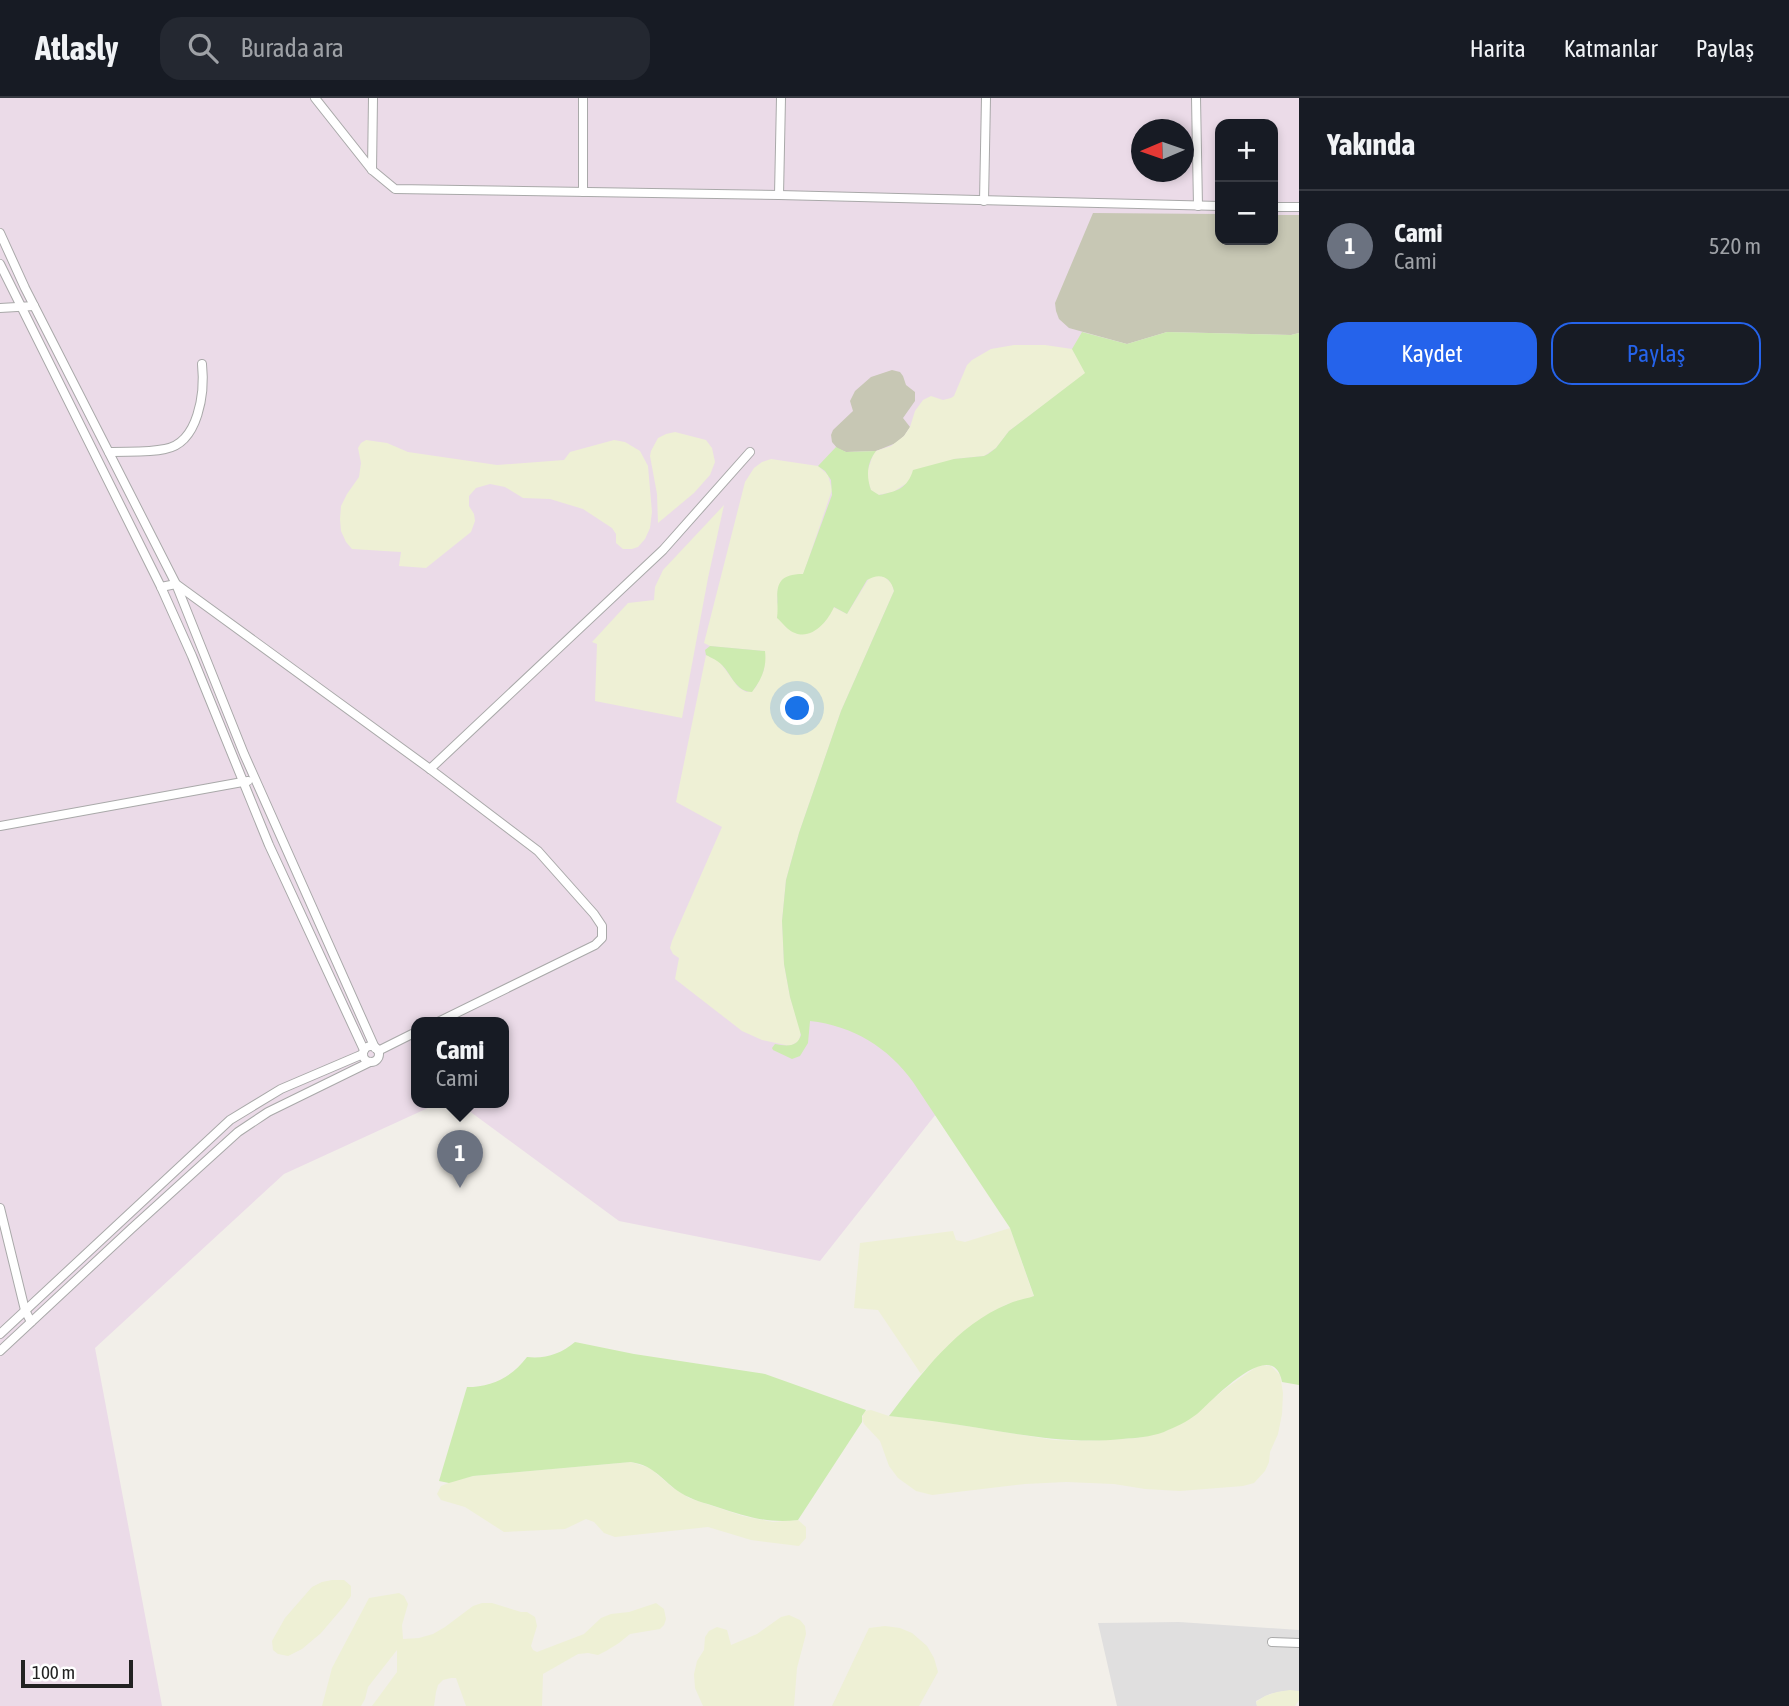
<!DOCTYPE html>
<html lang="tr">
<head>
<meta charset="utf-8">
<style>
  :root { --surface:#171b24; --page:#242831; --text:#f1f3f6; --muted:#9ea1a6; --line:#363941; --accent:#2563eb }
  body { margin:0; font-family:"Asap Condensed",sans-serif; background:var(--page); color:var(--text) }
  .controls { position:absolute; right:21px; top:21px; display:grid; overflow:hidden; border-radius:14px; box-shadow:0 4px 10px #0003 }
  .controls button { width:63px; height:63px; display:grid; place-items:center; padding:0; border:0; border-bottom:2px solid var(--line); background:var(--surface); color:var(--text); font:35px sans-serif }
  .compass { position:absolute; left:1131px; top:21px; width:63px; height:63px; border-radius:50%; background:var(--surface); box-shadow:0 4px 10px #0003; rotate:268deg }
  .scale { position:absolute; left:21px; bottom:18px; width:112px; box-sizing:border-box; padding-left:7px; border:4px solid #222; border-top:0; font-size:19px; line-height:24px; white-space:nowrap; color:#222; -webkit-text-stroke:5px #fff; paint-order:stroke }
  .you { position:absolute; left:798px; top:611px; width:24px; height:24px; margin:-18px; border:5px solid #fff; border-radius:50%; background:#1a73e8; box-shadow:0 0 0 10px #1a73e833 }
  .badge { display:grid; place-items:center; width:46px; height:46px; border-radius:50%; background:var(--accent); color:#fff; font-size:23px; font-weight:700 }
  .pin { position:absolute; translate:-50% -58px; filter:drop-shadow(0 2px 4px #0008) }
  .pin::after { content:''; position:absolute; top:37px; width:24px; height:21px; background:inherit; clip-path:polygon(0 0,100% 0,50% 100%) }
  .popup { position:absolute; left:411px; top:919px; width:98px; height:91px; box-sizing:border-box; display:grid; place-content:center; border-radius:14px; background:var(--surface); filter:drop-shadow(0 2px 5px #0005); font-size:23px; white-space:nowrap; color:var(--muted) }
  .popup b { font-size:26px; color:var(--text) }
  .popup::after { content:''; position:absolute; left:50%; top:100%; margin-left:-14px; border:14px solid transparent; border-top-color:var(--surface) }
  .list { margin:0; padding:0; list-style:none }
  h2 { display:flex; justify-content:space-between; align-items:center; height:91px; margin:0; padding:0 28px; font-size:30px }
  h2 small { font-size:23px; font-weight:400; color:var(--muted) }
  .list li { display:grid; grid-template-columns:46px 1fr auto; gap:21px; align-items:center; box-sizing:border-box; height:112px; padding:0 28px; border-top:2px solid var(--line) }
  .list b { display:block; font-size:26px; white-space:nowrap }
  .list p { margin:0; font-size:23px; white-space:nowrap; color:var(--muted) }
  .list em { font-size:23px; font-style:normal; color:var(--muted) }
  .actions { display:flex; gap:14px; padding:21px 28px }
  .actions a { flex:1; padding:16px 0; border:2px solid var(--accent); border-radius:21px; text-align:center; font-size:24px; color:var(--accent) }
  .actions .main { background:var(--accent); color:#fff }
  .icon { flex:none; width:38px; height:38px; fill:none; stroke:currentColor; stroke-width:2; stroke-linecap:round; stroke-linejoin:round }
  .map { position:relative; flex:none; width:1299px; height:1608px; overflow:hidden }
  header { display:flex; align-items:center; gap:42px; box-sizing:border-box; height:98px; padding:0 35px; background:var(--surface); border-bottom:2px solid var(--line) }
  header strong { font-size:33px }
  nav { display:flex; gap:38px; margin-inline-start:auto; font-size:24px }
  .search { width:490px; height:63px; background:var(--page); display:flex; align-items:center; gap:18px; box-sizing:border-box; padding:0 24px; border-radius:21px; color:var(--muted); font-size:26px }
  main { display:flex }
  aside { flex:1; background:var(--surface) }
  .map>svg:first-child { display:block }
  .residential { fill:#e0dfdf }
  .industrial { fill:#ebdbe8; fill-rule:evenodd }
  .construction { fill:#c7c7b4 }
  .farmland { fill:#eef0d5 }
  .grass { fill:#cdebb0 }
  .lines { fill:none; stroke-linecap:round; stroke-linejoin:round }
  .minor-casing { stroke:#a9a9a9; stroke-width:10 }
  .minor { stroke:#fff; stroke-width:8 }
</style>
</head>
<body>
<header>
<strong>Atlasly</strong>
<div class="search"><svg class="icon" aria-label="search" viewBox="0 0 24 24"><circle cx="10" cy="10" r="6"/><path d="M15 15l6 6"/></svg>Burada ara</div>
<nav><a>Harita</a><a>Katmanlar</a><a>Paylaş</a></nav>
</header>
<main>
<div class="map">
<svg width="1299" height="1608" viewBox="0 0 1299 1608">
  <rect width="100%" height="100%" fill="#f2efe9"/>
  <path class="residential" d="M1179,1524L1299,1532V1593H1284L1270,1596L1256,1603L1257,1608H1117L1098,1525Z"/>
  <path class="industrial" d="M0,0H1299V556L820,1163L619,1123L457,1004H504V924H416V1004H441L284,1076L95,1250L162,1608H0ZM1220,26H1273V142H1220ZM1142,32H1184V74H1142Z"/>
  <g class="construction">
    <path d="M1093,115L1220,116V142H1273V117H1299V235L1291,237L1167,234L1127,246L1069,230L1059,221L1056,213L1055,205Z"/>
    <path d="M892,272L900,274L903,278L906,287L915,294V303L903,320L910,329L904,338L896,345L876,353L846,354L838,351L832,344L831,337L833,332L853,313L850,303L855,293L871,279Z"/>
  </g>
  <g class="farmland">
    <path d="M1014,247H1045L1072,251L1086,275L1009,333L996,350L984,358L954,361L910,383L893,394L878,397L871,392L868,383V372L873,357L876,353L891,348L904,338L910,329L915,313L923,302L931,298L943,302L951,300L954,298L967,267L972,262L991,251Z"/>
    <path d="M675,334L706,342L712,350L715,364L710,377L694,395L658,425L657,396L650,358L651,353L658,340L666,336Z"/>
    <path d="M366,342L387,345L408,354L497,367L564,362L570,354L614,342L625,344L640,353L648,368L652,414L650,430L645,441L638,449L632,451H623L616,445V436L612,430L583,411L550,401L523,400L505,389L490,386L476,390L469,398V408L474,416L475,423L471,434L426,470L399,468L401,454L352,451L346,444L341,433L340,421L341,408L347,396L359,379L361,365L358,350L361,345Z"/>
    <path d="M771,361L818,368L828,377L832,392L803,477L786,480L778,490L777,504L779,509L824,525L833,509L847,516L868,482L870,479L877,477L885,479L892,486L894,493L841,613L799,735L786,782L782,823L784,866L790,899L801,933L799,943L790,948L762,942L742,933L675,881L679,860L673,856L670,850L672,843L722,729L676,704L706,557L719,563L738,589L746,594L752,593L756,589L764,572L765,553L710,548L704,545L745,384L754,370L762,364Z"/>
    <path d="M724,407L708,480L682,620L595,603L597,546L592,544L628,505L654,502L655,489L663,472Z"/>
    <path d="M1010,1130L1034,1199L1007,1206L986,1218L948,1248L921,1276L878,1212L854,1210L860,1145L953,1133L956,1142L965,1144Z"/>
    <path d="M1259,1267L1271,1268L1280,1277L1283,1295L1282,1316L1278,1336L1270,1354L1269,1364L1265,1373L1254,1385L1243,1388L1180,1393L1145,1391L1114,1386L1066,1384L1025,1386L932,1397L916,1393L898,1380L889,1368L880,1343L864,1326L862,1321L864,1313L871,1312L889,1318L935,1323L1054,1342L1089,1343L1138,1340L1166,1333L1187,1322L1225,1291Z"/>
    <path d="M631,1364L650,1370L672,1389L689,1400L743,1418L773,1424L798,1422L806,1429V1440L799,1448L751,1442L708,1429L615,1439L604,1435L594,1424L586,1421L565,1431L504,1434L465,1409L441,1402L437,1396L441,1388L456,1382L473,1378Z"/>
    <path d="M332,1482H344L351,1488V1498L344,1508L321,1535L302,1551L288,1558L278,1556L273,1552L272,1543L285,1520L312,1489L322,1484Z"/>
    <path d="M399,1495L404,1498L408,1506L402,1527L403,1541L419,1540L433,1536L445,1529L473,1508L482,1505H492L521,1514H527L535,1519L537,1528L531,1548L533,1552L537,1554L584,1536L601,1520L611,1516L629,1514L656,1505L664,1511L666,1521L664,1527L660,1531L630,1536L619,1545L606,1553L598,1557L588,1555L578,1556L543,1576L542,1608H466L456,1580H451L443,1582L438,1587L436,1594L434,1608H372L397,1574V1552L368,1589L365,1601L361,1608H322L332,1570L369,1500Z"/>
    <path d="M789,1517L800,1522L805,1528L806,1536L797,1570L794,1608H703L695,1590L694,1576L697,1563L704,1552L705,1539L709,1533L717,1529L727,1532L731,1547L757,1536L781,1519Z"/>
    <path d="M885,1528L900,1530L912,1535L927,1548L934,1560L938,1574L919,1608H832L869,1530Z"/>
    <path d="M1290,1592L1299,1593V1602L1295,1608H1257L1256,1604L1265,1598L1277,1594Z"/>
  </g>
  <g class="grass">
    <path d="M1082,234L1127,246L1167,234L1291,237L1299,235V1287L1282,1284C1273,1236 1212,1303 1197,1316C1187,1324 1175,1329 1164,1334C1150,1339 1136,1340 1122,1341C1073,1346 1027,1338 979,1330C949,1325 919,1321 889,1318C922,1275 957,1227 1008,1206C1016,1202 1026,1201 1034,1198L1010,1130L913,984C888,949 853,928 810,923L808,945L800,958L792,961L773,952L772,950L775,946C786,948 797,950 801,937L790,899L784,866L782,823L786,782L799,735L841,613L894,493C891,479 880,474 867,482L847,516L834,509C828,523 812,542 795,535C788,533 783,525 777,520C780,499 768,476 803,476L832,397L831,382L825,373L818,368L836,349L846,354L876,353C867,365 866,378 871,392L879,397C896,394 908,390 913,372L954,361L984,358L988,356L996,350L1009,333L1085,275L1072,251Z"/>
    <path d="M710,548L765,553C767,569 762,581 752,594C736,594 732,577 722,567C717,562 712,560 706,557L705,552Z"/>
    <path d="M575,1244L634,1256L765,1276L866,1312L862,1318V1324L798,1422C768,1426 745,1418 717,1409C705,1405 692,1402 681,1395C662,1383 656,1368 631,1364L473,1378L449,1385L439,1383L467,1289C492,1289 512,1279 527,1259C545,1261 561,1256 575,1244Z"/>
  </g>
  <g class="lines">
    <defs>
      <g id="minor">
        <path d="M315,0L372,72L395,91L779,97L1220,108"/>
        <path d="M1196,0L1198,108"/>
        <path d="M372,72L373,0"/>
        <path d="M583,94V0"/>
        <path d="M779,97L781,0"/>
        <path d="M984,103L986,0"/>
        <path d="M1273,109H1299"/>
        <path d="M0,135L25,190L176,486L244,656L375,950"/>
        <path d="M0,166L161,489L192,558L269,747L364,952"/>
        <path d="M0,210L34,208"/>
        <path d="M109,354C127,353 147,355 165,351C199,345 205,294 202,266"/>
        <path d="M161,489L176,486L430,671L538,753L594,816L602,828V840L595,847L438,924"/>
        <path d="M430,671L663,452L750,354"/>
        <path d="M0,728L248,683"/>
        <circle cx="371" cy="956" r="8"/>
        <path d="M378,953L416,934"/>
        <path d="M0,1110L25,1212L31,1224"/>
        <path d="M0,1236L230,1022L281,991L363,956"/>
        <path d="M0,1253L131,1131L238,1034L268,1014L370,964"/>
        <path d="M1272,1544L1299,1545"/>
      </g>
    </defs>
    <use href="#minor" class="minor-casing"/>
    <use href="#minor" class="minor"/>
  </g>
</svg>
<div class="controls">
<button>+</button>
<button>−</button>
</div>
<svg class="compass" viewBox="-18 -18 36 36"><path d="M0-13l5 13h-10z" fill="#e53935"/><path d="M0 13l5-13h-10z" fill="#9ea1a6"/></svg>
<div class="scale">100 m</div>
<div class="you"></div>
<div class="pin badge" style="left:460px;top:1090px;background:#6b7280">1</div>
<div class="popup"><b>Cami</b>Cami</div>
</div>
<aside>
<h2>Yakında<small></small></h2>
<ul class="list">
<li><span class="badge" style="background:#6b7280">1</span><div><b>Cami</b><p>Cami</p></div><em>520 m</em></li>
</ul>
<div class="actions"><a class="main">Kaydet</a><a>Paylaş</a></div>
</aside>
</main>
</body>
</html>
